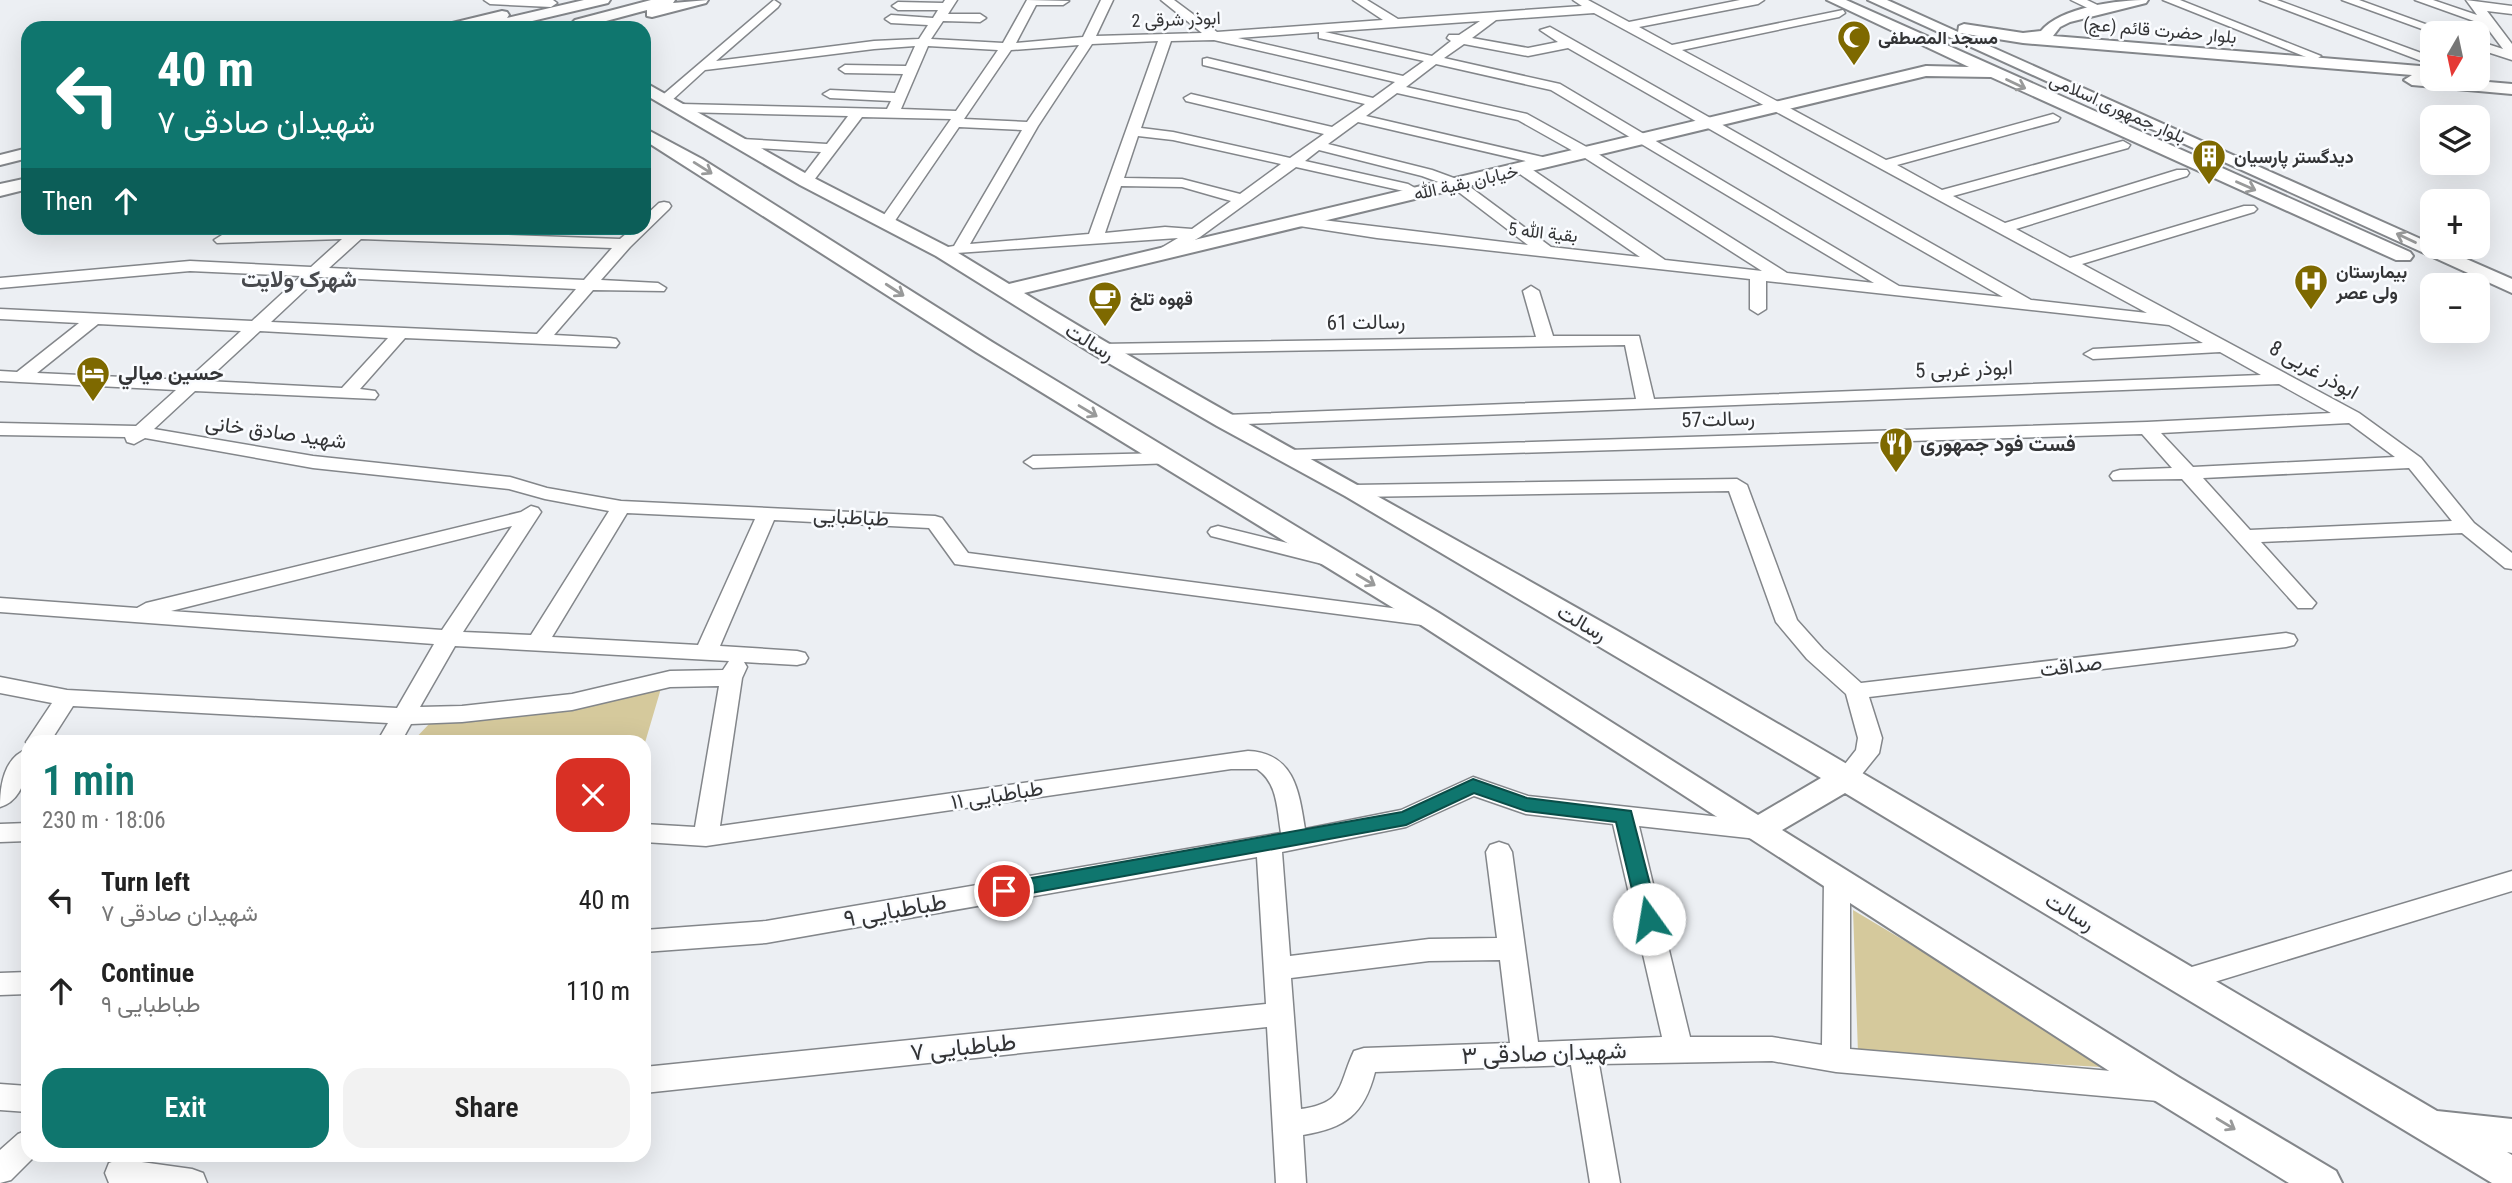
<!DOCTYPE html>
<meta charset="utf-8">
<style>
:root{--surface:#fff;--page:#f2f2f2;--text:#222;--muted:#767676;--accent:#0f766e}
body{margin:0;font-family:"Roboto Condensed",Vazirmatn,sans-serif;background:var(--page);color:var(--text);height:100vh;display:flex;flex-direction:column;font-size:26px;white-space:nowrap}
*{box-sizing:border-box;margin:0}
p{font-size:23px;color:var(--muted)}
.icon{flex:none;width:38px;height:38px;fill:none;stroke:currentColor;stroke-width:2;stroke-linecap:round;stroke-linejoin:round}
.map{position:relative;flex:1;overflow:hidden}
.sheet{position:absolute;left:21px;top:735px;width:630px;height:427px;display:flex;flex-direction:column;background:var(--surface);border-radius:21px;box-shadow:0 7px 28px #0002}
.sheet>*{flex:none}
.banner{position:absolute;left:21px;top:21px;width:630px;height:214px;border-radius:21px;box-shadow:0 7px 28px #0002;background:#0f766e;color:#fff;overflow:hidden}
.needle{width:46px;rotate:189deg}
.fabs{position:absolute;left:2420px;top:21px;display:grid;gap:14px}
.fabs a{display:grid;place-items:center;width:70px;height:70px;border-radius:14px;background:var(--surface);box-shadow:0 7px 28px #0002;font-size:35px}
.pin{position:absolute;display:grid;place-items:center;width:60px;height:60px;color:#fff;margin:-30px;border:4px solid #fff;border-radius:50%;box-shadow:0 2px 7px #0007}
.me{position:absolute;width:77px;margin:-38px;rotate:347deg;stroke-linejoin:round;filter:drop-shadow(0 0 5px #0008)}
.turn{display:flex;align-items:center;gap:24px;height:147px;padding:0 21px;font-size:32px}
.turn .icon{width:91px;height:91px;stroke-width:2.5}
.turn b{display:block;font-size:49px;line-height:60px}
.then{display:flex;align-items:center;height:66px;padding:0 21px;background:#0003;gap:14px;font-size:26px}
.round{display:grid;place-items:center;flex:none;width:74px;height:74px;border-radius:21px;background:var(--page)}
.head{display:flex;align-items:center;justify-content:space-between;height:119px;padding:0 21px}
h1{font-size:42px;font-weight:600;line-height:52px;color:var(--accent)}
.cta{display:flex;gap:14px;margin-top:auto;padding:14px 21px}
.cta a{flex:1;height:80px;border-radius:21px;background:var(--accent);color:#fff;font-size:28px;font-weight:600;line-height:80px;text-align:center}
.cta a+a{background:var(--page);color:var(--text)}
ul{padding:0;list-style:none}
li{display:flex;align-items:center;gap:21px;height:91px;padding:0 21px}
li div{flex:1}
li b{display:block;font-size:26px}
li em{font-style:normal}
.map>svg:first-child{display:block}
.green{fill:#d5c99c}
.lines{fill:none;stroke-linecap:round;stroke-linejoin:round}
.minor-casing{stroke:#83868a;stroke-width:3}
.major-casing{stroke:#83868a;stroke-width:4}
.minor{fill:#fff;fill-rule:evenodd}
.major{fill:#fff;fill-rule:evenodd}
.oneway{stroke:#999a9a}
.route{fill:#0f766e;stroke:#0a4d48;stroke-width:2}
.labels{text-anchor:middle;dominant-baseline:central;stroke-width:5;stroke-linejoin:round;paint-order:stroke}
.far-street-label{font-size:18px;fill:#333436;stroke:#fafcff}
.far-poi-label{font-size:18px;font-weight:bold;fill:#333436;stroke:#fafcff;text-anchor:start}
.street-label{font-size:21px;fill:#333436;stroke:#fafcff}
.poi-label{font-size:21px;font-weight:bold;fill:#333436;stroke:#fafcff;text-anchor:start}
.far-district-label{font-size:23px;font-weight:bold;fill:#484a4e;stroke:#fafcff}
.near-street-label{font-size:24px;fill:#333436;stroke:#fafcff}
</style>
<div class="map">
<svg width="2512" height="1183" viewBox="0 0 2512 1183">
<rect width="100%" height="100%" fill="#eceff3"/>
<!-- green -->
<path class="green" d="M240 228H347L345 230 235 235Z
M662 685 644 746V742H412L430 723Z
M1853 910 2118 1068 1858 1053Z"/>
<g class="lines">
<!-- minor casing -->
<g class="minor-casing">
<path id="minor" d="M484 0H553L557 3 551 7 490 4Z
M774 0 780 4 778 7 716 61 874 41 919 39 928 25 891 23 885 19 891 15 933 18 938 10H898L892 6 898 2 943 3 945 0H957L948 14H980L986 18 980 22 943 21 931 39 1003 43 1027 0 1069 1 1063 5H1036L1016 43 1083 37 1101 0H1113L1096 36 1202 33 1161 0H1174L1217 32 1383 20 1353 0H1367L1398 19 1582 6 1573 0H1588L1629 22 1740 0H1764L1758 4 1639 27 1672 45 1843 10 1845 13 1839 17 1682 50 1886 160 2053 114 2060 118 2058 121 1897 165 1942 190 2123 141 2130 145 2128 148 1953 196 2005 223 2177 170H2187L2189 173 2187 176 2016 229 2070 258 2244 206H2254L2257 209 2254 212 2082 264 2359 413 2421 458 2474 523 2512 553V569L2505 568 2462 533 2261 542 2316 603 2312 608H2298L2182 479 2113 480 2110 476 2113 472 2120 470 2172 468 2142 434 1282 460 1280 456 1282 452 1289 450 2147 422 2331 413 2279 384 1219 425 1216 421 1225 415 1636 399 1625 345 1101 354 1092 349 1101 344 1536 337 1523 291 1531 286 1539 291 1553 336H1639L1654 399 2261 375 2220 352 2093 359 2084 354 2093 349 2203 343 2169 325 1766 281V309L1758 314 1750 309V279L1377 238 1293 225 1290 222 1293 219 1298 217 1528 245 1452 187 1422 176 1319 150 1305 161 1408 184 1415 188 1408 192 1296 167 1200 237 1162 259 1154 254 1156 251 1178 238 942 254 940 251 942 248 954 246 1022 130 959 127 892 225 887 227 879 222 951 119 862 117 811 184 806 185 799 181 821 152 742 147 735 143 742 139 827 144 848 116 681 112 674 108 681 104 887 109 891 101 830 98 823 94 830 90 895 93 903 74 845 73 839 69 845 65 906 66 915 46 874 49 705 70 670 102 665 103 658 99ZM1594 13 2147 313 2031 300 1550 27 1540 30 1558 42 1528 48 1472 38 1496 20ZM1480 21 1459 35H1449L1447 38 1451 41 1432 56 1325 32ZM1319 32V38L1424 61 1403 76 1238 38ZM1214 40 1395 82 1373 98 1207 58 1203 59V65L1365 104 1332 127 1191 94 1184 98 1186 101 1324 134 1290 158 1173 132 1141 128 1171 41ZM1158 41 1089 234 970 244 1038 126 1092 44ZM1464 44 1528 56 1568 48 2003 297 1899 286 1560 84 1444 58ZM1079 45 1027 122 964 119 1011 50ZM928 46 998 50 956 111 901 109ZM1436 64 1551 90 1874 283 1787 273 1592 150 1527 114 1406 87ZM1397 93 1518 120 1582 156 1762 271 1665 260 1527 166H1517L1515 169 1517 172 1640 257 1551 247 1462 181 1432 170 1328 144 1358 122 1547 166 1554 162 1547 158 1366 116ZM1138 136 1173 140 1281 164 1240 194 1182 179 1124 178ZM1121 186 1182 187 1231 201 1192 229 1165 227 1105 233ZM2349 423 2395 457 2193 467 2161 433ZM2409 468 2452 521 2250 530 2203 478Z
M2071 0H2087L2108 10 2098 13Z
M2163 0H2180L2321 56 2315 60 2311 59Z
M2260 0H2277L2432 57V65Z
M2342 0H2359L2450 33H2433Z
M2415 0H2433L2477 15 2466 0 2512 6V14L2487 11 2512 44V60L2478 49V41L2503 49 2485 25Z
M664 202 669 203 671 206 669 209 630 247 601 280 658 283 666 288 664 291 593 290 554 335 610 338 616 339 619 343 616 347 405 338 360 389 375 391 378 395 375 399 195 391 154 429 313 456 510 477 547 488 621 501 935 516 942 518 968 553 1438 614 1441 619 1438 624 1430 626 962 565 955 564 929 528 774 520 720 646 797 651 805 653 808 658 805 663 797 665 744 662 747 667 742 678 720 826 1248 751C1294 753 1299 791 1305 829L1401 810 1473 777 1528 796 1757 821 1766 823 1769 830 1766 837 1757 839 1639 826 1690 1037H1772L1822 1045 1824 880 1828 873 1837 870 1846 873 1850 880V1049L2158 1075 2168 1079 2172 1088 2168 1097 2158 1101 1836 1072 1772 1061 1599 1064 1620 1183H1590L1571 1065 1375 1072C1364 1115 1345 1128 1303 1135L1306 1183H1276L1267 1027 644 1093V1067L1266 1004 1257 857 766 943 644 952V930L766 921 1281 833C1277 810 1278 783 1257 769H1231L706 846 644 842V824L695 827 719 686 670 687 572 710 462 722 411 724 401 742H377L388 723 73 706 50 742H28V745L26 742 52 703 0 693V677L67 690 397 708 434 644 0 612V598L137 608 146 603 521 512 531 506 538 508 541 512 463 632 531 635 609 511 545 499 509 489 313 468 145 438 134 444 127 442 125 437 0 435V423L136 426 176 390 0 381V371L17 372 79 323 0 319V309L252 321 301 276 190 271 0 288V278L190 261 311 267 342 239 217 243 214 240 222 235 364 228 367 230 620 239 633 228H644V217L659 203ZM361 239 612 248 584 280 329 268ZM319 277 576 289 537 334 271 322ZM98 324 241 331 187 380 37 373ZM260 331 388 338 342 388 206 381ZM627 513 755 519 698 645 552 637ZM512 526 442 630 171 611ZM455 646 729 661 723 670 670 671 572 694 462 706 420 707ZM1474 796 1526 814 1613 824 1662 1037 1538 1042 1512 852 1508 845 1499 842 1490 845 1486 852 1497 938 1429 939 1290 956 1282 852 1406 827ZM1500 960 1510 1043 1364 1048 1354 1051C1338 1085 1345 1103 1301 1109L1291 978 1429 961Z
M1167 453 1174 455 1176 459 1174 463 1033 468 1024 462 1033 456Z
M1737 479 1747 485 1797 620 1823 649 1861 683 2286 633 2294 635 2297 640 2294 645 2286 647 1869 697 1882 738 1879 753 1854 784 1846 787 1838 784 1834 778 1856 750 1858 738 1846 694 1807 659 1776 622 1729 491 1354 497 1344 491 1354 485Z
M1218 526 1341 556 1344 561 1341 566 1334 567 1211 536 1208 532 1211 528Z
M28 749C28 771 24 800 0 807 0 785 4 757 28 749Z
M28 823V841L0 842V824Z
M2512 871V891L2185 991 2175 988 2171 980 2175 972 2185 969Z
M28 972V994L0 995V973Z
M0 1084 28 1086V1112L0 1110Z
M28 1130V1155H36L11 1180 0 1183V1150L18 1134Z
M120 1159 192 1169 203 1173 207 1183H109L105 1173 109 1163Z"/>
</g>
<!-- major casing -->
<g class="major-casing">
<path id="major" d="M584 0H610L608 3 503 28H476L478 25 441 28 444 25 502 11 507 12 509 15 507 18Z
M651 0H675L673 3 708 0 706 3 652 17 647 16V10L580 28 572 23 575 20Z
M1827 0H1846L2410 252 2413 256 2410 260H2396L1991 77 1926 76 1024 293C1218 411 1418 517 1616 630 1891 788 2163 951 2437 1111L2512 1119V1153L2507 1152 2512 1155V1183H2492L1845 793 1782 830 2180 1078 2336 1171 2342 1183H2289L2154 1100 1421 625 976 352 644 140V128L702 159 992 342 1439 613 1758 815 1821 778 1345 496 1217 426 1093 354 936 256 800 185 644 94V82L812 177 950 248 1009 284 1926 66 1969 67Z
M1868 0H1887L1958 32 1959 26 1964 24 2023 33 2041 31C2061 7 2118 0 2148 0L2146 3 2070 22 2060 27 2053 36 2432 67V77L2418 76 2512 84V94L2412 85 2404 80 2412 75 2023 43 1960 33 2432 244V247H2439L2512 279V293Z
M28 148V158L0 165V155Z
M28 178V189L0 196V184Z"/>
</g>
<!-- minor -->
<use href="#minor" class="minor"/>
<!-- major -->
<use href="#major" class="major"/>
</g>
<!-- one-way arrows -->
<defs><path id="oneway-shaft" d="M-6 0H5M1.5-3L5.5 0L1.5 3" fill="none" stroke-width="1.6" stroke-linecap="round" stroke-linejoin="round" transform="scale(1.75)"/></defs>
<g class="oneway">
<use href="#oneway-shaft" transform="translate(2016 84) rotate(25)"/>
<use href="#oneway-shaft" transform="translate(703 168) rotate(32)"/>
<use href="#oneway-shaft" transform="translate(2246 186) rotate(24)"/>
<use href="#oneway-shaft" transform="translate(2406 238) rotate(-155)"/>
<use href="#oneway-shaft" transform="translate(895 290) rotate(33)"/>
<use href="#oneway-shaft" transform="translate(1088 411) rotate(31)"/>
<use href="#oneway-shaft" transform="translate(1366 580) rotate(31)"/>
<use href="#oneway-shaft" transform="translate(2226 1124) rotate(31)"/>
</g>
<!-- route -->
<path class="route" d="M1473 779 1527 798 1631 811 1659 919 1656 925 1649 927 1642 925 1639 919 1616 822 1526 811 1474 793 1406 825 1004 898 998 896 995 891 998 885 1004 883 1402 812Z"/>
<!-- icons -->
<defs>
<g id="mosque-pin" transform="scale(1.75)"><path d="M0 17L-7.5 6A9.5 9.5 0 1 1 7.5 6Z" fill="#7e6900" stroke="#fafcff"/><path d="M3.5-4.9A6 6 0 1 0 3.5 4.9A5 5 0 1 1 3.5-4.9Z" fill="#fff"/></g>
<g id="building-pin" transform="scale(1.75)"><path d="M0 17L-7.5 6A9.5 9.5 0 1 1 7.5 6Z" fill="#7e6900" stroke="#fafcff"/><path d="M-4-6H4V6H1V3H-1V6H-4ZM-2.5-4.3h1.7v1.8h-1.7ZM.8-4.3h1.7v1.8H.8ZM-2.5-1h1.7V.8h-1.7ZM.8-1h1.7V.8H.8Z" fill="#fff"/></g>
<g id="hospital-pin" transform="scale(1.75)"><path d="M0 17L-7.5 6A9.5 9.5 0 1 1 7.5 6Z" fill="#7e6900" stroke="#fafcff"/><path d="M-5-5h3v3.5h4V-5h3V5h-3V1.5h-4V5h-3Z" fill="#fff"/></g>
<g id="cafe-pin" transform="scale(1.75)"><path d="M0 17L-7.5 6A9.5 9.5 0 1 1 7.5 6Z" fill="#7e6900" stroke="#fafcff"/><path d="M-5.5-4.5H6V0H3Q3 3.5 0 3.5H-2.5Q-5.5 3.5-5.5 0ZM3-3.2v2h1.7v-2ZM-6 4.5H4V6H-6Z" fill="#fff"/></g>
<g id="hotel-pin" transform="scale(1.75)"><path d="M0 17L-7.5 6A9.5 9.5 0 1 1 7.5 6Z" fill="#7e6900" stroke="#fafcff"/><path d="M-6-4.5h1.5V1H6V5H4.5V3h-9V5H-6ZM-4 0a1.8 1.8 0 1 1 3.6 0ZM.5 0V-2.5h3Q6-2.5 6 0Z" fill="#fff"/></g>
<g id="restaurant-pin" transform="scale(1.75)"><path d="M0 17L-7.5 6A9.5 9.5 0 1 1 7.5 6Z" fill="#7e6900" stroke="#fafcff"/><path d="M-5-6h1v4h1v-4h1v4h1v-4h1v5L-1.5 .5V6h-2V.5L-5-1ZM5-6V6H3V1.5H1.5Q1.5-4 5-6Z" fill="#fff"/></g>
</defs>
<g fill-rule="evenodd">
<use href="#mosque-pin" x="1854" y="37"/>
<use href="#building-pin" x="2209" y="156"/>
<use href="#hospital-pin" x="2311" y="281"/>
<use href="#cafe-pin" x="1105" y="298"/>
<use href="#hotel-pin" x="93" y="373"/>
<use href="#restaurant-pin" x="1896" y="444"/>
</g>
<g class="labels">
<!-- far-street labels -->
<g class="far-street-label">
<text transform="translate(1176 19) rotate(-2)">ابوذر شرقی 2</text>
<text transform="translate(2160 30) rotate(5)">بلوار حضرت قائم (عج)</text>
<text transform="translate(2118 108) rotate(24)">بلوار جمهوری اسلامی</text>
<text transform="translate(1466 182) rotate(-13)">خیابان بقیة الله</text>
<text transform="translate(1543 232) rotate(6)">بقیة الله 5</text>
</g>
<!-- far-poi labels -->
<g class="far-poi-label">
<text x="1878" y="37">مسجد المصطفی</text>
<text x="2234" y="156">دیدگستر پارسیان</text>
<text x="2336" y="271">بیمارستان<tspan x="2336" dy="21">ولی عصر</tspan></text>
<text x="1130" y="298">قهوه تلخ</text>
</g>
<!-- street labels -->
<g class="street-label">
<text transform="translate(1366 322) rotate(-1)">رسالت 61</text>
<text transform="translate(1090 342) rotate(31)">رسالت</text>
<text transform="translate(1964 369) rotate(-2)">ابوذر غربی 5</text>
<text transform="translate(2314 370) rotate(29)">ابوذر غربی 8</text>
<text transform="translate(1718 419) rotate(-2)">رسالت57</text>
<text transform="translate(276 432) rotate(8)">شهید صادق خانی</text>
<text transform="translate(851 517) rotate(3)">طباطبایی</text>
<text transform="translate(1582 623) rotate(30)">رسالت</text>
<text transform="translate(2071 666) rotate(-7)">صداقت</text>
<text transform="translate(997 795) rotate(-9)">طباطبایی ۱۱</text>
<text transform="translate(2070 912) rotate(31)">رسالت</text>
</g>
<!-- poi labels -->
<g class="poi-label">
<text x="118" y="373">حسين ميالي</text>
<text x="1920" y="444">فست فود جمهوری</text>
</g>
<!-- far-district labels -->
<g class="far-district-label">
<text x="299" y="279">شهرک ولایت</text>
</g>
<!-- near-street labels -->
<g class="near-street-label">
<text transform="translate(895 910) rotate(-10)">طباطبایی ۹</text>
<text transform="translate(963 1047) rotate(-6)">طباطبایی ۷</text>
<text transform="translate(1544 1053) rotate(-2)">شهیدان صادقی ۳</text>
</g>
</g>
</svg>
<div class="fabs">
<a><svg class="needle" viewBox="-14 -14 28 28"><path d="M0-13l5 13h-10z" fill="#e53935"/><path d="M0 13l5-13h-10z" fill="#767676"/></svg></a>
<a><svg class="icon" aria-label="layers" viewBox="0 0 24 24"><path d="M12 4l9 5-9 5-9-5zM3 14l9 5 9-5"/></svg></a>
<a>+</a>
<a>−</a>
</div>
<div class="pin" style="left:1004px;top:891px;background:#d93025"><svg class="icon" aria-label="arrive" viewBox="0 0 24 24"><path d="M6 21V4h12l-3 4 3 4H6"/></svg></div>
<svg class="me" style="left:1649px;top:919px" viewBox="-20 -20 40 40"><circle r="19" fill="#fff"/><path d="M0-13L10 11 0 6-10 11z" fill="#0f766e"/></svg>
<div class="banner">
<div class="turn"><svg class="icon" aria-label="left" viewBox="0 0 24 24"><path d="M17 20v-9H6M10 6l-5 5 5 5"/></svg><div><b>40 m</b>شهیدان صادقی ۷</div></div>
<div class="then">Then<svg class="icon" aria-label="ahead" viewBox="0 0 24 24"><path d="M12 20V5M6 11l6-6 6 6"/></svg></div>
</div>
<section class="sheet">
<div class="head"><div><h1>1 min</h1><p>230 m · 18:06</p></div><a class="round" style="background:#d93025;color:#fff"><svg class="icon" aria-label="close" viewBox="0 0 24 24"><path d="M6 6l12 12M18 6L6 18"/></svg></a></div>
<ul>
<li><svg class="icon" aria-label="left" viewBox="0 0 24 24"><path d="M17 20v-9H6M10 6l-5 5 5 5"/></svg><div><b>Turn left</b><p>شهیدان صادقی ۷</p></div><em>40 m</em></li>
<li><svg class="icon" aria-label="ahead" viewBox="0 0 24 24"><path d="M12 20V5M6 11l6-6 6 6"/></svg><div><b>Continue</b><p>طباطبایی ۹</p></div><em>110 m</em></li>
</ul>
<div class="cta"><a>Exit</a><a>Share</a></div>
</section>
</div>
